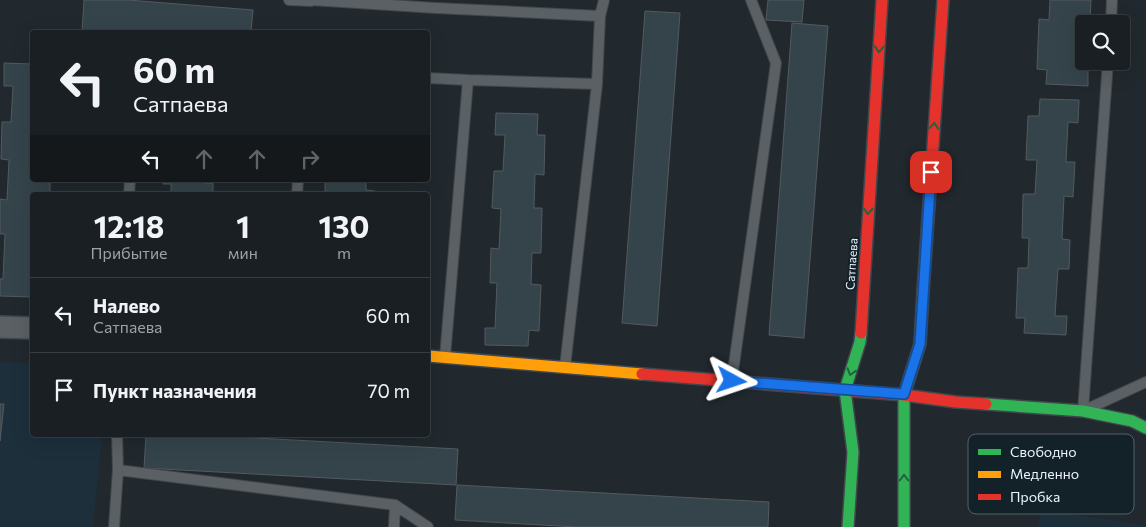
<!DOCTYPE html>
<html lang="ru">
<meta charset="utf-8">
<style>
:root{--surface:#191f22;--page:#262c2f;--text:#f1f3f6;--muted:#9fa2a5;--line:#373d40}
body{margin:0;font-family:Commissioner,sans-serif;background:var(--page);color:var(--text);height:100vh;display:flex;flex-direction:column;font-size:19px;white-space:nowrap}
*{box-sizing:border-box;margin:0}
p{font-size:16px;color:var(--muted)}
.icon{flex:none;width:28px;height:28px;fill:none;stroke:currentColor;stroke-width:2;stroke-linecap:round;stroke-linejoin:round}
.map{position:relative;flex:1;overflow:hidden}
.panel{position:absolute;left:30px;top:192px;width:400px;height:245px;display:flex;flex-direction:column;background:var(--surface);border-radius:5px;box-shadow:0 5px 20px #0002,0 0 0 1px var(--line)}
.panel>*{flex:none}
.banner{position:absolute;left:30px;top:30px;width:400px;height:152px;border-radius:5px;box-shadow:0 5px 20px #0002,0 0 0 1px var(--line);background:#191f22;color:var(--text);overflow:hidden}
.buttons{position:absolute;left:1075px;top:15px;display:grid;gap:10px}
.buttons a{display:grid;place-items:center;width:55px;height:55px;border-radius:5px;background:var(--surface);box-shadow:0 5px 20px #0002,0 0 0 1px var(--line);font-size:25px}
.pin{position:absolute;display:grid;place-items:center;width:42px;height:42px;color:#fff;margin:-21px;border-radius:10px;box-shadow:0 2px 8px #0006}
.me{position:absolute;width:55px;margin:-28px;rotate:95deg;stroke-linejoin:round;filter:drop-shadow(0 0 4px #0008)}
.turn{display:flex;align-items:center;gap:18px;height:105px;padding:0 20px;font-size:22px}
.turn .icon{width:65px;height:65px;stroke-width:2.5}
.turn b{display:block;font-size:35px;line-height:42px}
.lanes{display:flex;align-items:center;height:48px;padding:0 20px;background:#0003;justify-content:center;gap:25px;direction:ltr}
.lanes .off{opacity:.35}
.eta{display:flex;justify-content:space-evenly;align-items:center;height:85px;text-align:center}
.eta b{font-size:30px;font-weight:700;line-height:35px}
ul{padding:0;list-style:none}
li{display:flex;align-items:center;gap:15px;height:75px;padding:0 20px;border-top:1px solid var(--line)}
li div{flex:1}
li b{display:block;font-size:19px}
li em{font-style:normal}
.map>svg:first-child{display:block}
.built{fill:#1c2f3b}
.building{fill:#35444b;stroke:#535a5e}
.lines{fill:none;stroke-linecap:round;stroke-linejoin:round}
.lane-casing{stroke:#40474c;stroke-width:12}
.street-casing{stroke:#40474c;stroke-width:24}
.fast-casing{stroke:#40474c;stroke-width:14}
.slow-casing{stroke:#40474c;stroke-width:14}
.jam-casing{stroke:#40474c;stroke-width:14}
.lane{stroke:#5b6064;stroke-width:10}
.street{stroke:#5b6064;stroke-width:21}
.fast{stroke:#30b455;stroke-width:11}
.slow{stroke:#ff9f0a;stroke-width:11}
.jam{stroke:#e5322d;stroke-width:11}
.oneway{stroke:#20633d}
.route-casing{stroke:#114b97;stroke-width:12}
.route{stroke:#1a73e8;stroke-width:9}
.labels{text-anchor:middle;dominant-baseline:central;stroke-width:4;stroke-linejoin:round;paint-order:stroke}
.street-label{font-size:12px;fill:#eaf4fa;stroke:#132129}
.key{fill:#132129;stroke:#546068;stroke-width:1}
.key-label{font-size:14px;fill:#eaf4fa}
</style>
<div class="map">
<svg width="1146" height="527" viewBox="0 0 1146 527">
<rect width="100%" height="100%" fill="#21292e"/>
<!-- built -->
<path class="built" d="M0 362 32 363V435H102L93 527H0Z
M1040 510 1146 525V527H1038Z"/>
<!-- building -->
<path class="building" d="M84 0H128L253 10 251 32H82Z
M768 0H804L802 22 766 20Z
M1050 0H1091L1090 20H1079L1077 67 1088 68V86L1046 84 1047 70 1037 69 1039 19 1049 20Z
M645 11 680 13 657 326 622 323Z
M792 23 828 26 804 338 769 335Z
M4 63 32 64V180H50V195H32V297L0 296V279H3L5 234H0V199L7 200 9 160 1 159 2 122H11L13 86H4Z
M1040 99 1079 100 1078 123 1068 122 1066 162H1075L1073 197 1064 196 1062 239 1070 240 1069 269H1058L1055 316H1067L1066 335 1024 333 1025 318H1016L1018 268H1028L1029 238H1022L1023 194H1035L1037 160H1026L1028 116H1039Z
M496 113 538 114 537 135H545L544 175 535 174 534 208H542L541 253H532L531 284 541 285 539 331 529 330 528 346 485 345V328H495L497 283H490L491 248 499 249 501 209 492 208 494 171H503L505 135H495Z
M163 180H204V183H213V195H171V184H163Z
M325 180H366V190L375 191V195H333V192L325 191Z
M0 404H4L0 441Z
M146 435H201L458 449 456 485 144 468Z
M457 485 769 502 768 527H576L455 520Z"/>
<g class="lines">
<!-- lane casing -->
<g class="lane-casing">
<path id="lane" d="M289 0 311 1
M311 0 436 8 600 16 604 0
M1111 24 1112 0
M1108 61 1083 411 1146 382
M428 78 468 80
M129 195 130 180
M297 195 298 180
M445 357 468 80 597 84
M565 367 597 84 600 16
M732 379 776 63 751 0
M118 470 395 505 428 527
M114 527 118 470 117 435
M394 527 395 505"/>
</g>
<!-- street casing -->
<g class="street-casing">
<path id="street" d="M0 327 32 328"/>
</g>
<!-- fast casing -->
<g class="fast-casing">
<path id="fast" d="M986 404 1083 411 1132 421 1146 428
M848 527 853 452 845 390 860 342 861 333
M904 527V395L920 344 923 292"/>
</g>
<!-- slow casing -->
<g class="slow-casing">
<path id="slow" d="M428 356 642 374"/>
</g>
<!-- jam casing -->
<g class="jam-casing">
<path id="jam" d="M923 292 943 0
M861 333 882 0
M642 374 904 395 956 402 986 404"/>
</g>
<!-- lane -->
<use href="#lane" class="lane"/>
<!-- street -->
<use href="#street" class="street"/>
<!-- fast -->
<use href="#fast" class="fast"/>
<!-- slow -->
<use href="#slow" class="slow"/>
<!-- jam -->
<use href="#jam" class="jam"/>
</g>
<!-- one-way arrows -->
<defs><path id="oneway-chevron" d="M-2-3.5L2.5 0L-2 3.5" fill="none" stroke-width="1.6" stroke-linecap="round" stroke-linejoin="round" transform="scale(1.25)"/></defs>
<g class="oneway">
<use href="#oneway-chevron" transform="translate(879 49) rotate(94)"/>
<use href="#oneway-chevron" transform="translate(934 126) rotate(-86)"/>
<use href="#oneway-chevron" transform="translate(868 211) rotate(94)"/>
<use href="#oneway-chevron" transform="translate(851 372) rotate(107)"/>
<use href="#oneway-chevron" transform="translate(904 478) rotate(-90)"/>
</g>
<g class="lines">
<!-- route casing -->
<g class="route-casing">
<path id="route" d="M732 381 904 394 920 344 931 172"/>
</g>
<!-- route -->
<use href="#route" class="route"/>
</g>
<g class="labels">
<!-- street labels -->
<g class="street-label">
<text transform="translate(851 264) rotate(-86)">Сатпаева</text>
</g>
</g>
<!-- legend -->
<rect x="968" y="434" width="166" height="80" rx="8" class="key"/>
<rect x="978" y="449" width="23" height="6" fill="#30b455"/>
<rect x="978" y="471" width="23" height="7" fill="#ff9f0a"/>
<rect x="978" y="494" width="23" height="6" fill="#e5322d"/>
<g class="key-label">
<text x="1010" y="457">Свободно</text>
<text x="1010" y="479">Медленно</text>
<text x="1010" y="502">Пробка</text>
</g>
</svg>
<div class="buttons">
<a><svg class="icon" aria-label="search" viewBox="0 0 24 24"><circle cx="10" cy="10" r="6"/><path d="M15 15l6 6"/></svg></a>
</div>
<div class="pin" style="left:931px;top:172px;background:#d93025"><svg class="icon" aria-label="arrive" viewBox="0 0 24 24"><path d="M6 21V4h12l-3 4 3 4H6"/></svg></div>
<svg class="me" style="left:732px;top:381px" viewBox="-20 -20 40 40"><path d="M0-17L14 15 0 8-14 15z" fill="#1a73e8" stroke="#fff" stroke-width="4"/></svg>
<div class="banner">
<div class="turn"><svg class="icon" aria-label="left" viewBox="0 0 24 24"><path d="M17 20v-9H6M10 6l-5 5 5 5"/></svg><div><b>60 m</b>Сатпаева</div></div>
<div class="lanes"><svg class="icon" aria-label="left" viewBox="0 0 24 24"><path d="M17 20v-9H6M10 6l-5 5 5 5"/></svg><svg class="icon off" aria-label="ahead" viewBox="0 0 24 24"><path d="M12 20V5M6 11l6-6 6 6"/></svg><svg class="icon off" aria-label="ahead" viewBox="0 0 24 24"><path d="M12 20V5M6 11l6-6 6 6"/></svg><svg class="icon off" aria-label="right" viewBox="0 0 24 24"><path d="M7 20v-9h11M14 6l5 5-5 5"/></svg></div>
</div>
<section class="panel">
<div class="eta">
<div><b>12:18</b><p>Прибытие</p></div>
<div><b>1</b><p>мин</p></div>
<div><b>130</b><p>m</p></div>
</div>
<ul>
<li><svg class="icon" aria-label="left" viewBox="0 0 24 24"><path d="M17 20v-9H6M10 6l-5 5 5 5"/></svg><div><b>Налево</b><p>Сатпаева</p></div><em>60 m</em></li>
<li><svg class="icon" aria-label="arrive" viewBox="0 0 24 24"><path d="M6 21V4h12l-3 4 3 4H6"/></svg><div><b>Пункт назначения</b></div><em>70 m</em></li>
</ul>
</section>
</div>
